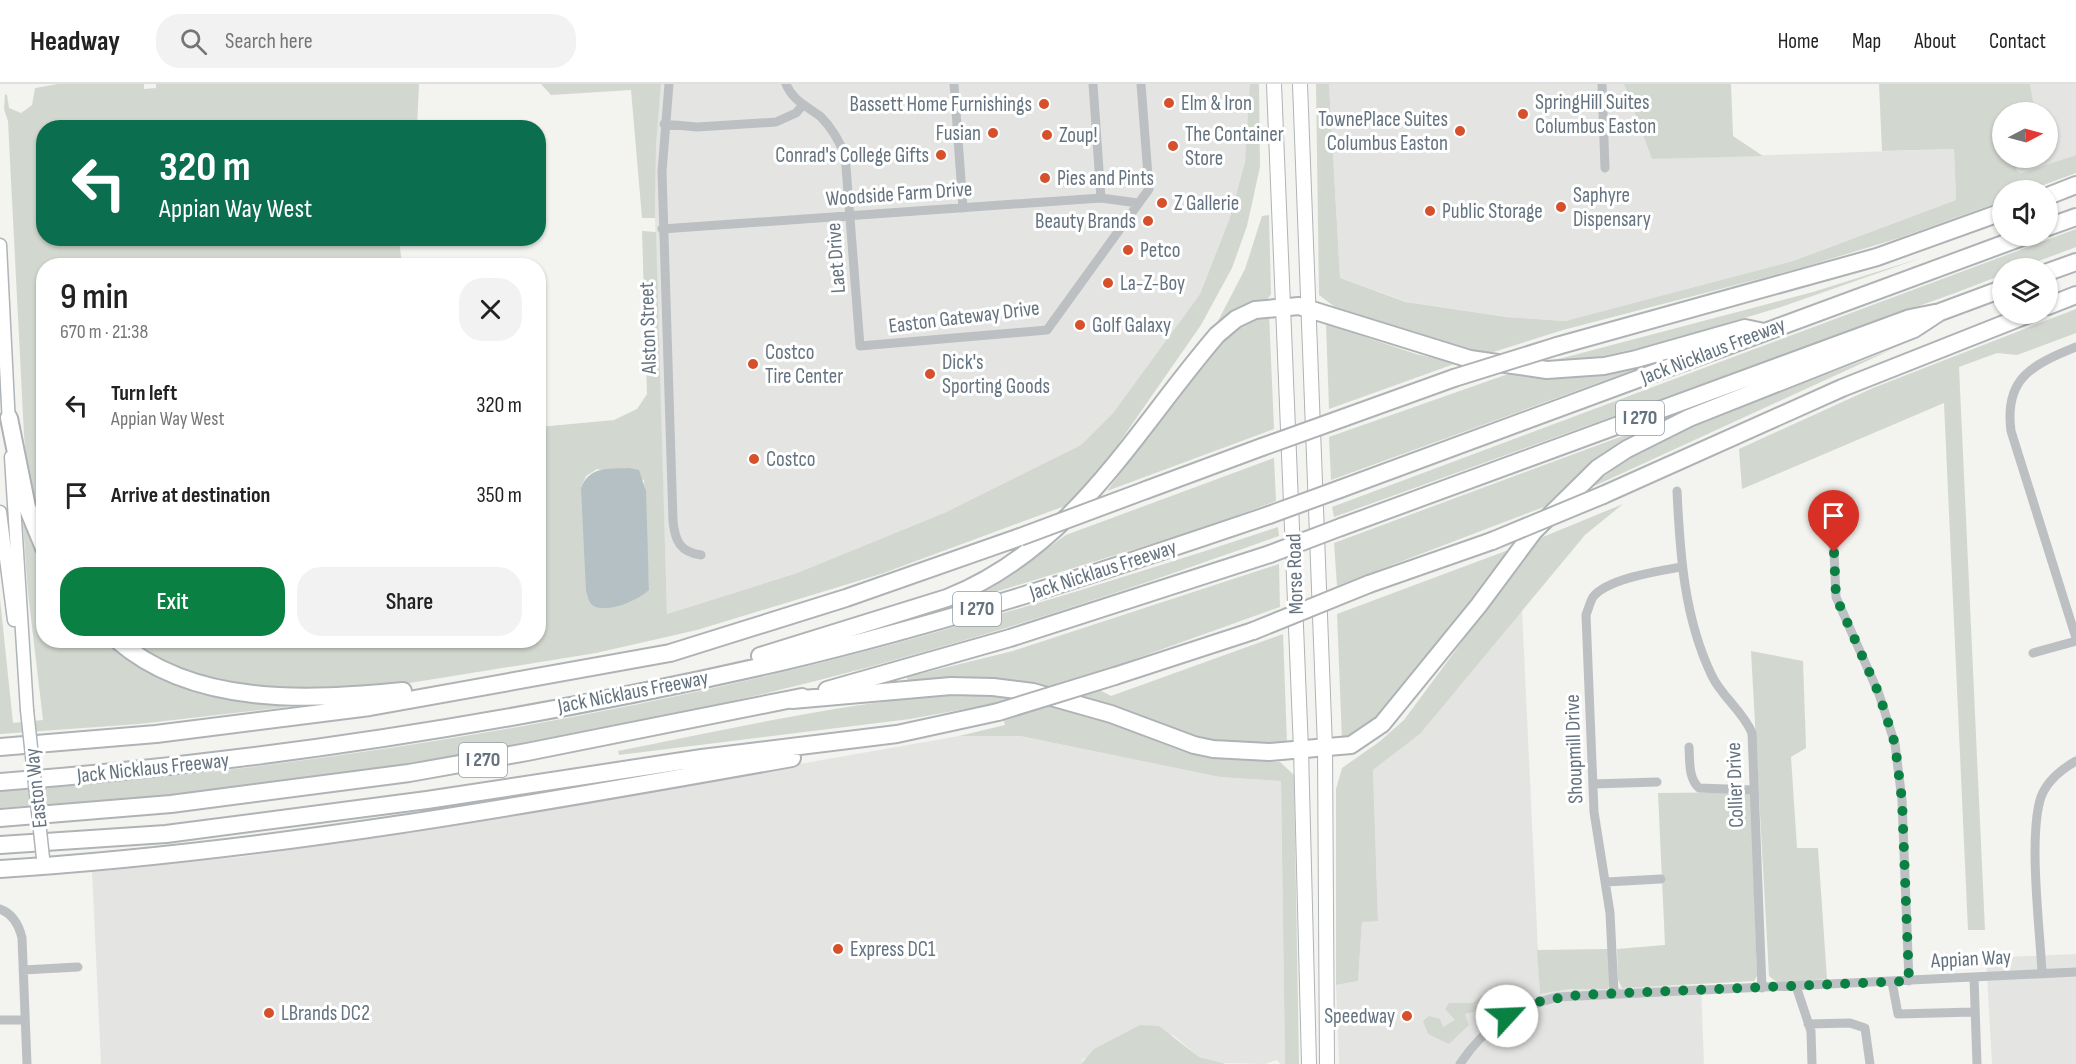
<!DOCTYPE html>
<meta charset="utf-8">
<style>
:root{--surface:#fff;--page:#f2f2f2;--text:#222;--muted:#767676;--line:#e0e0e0;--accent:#0b8043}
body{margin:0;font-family:"Sofia Sans Condensed",sans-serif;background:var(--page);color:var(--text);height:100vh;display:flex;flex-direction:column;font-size:22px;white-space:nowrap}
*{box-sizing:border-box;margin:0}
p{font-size:20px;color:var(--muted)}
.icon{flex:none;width:33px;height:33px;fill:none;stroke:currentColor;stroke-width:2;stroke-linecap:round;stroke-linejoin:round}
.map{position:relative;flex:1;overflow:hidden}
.drawer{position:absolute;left:36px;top:174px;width:510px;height:390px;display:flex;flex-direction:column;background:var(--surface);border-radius:24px;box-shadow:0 2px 4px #0004}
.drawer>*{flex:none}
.top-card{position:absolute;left:36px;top:36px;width:510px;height:126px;border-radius:24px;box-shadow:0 2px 4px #0004;background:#0b6e4f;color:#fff;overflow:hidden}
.needle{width:39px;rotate:84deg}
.tools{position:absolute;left:1992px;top:18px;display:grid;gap:12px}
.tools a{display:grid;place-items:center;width:66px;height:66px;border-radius:50%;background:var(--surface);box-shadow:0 2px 4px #0004;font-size:30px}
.pin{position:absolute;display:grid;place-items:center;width:51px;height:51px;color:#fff;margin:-62px -26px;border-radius:50% 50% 50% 0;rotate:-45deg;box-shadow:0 0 6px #0007}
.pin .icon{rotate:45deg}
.me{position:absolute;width:66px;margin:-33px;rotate:65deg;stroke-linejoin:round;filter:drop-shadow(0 0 4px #0008)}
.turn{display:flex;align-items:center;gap:21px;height:126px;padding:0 24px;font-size:27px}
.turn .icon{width:78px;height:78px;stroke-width:2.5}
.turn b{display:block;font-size:42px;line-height:51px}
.round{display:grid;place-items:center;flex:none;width:63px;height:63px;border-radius:24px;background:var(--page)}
.summary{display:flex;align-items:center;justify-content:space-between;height:102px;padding:0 24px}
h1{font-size:36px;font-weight:600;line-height:45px}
.button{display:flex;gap:12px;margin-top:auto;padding:12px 24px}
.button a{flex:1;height:69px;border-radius:24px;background:var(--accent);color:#fff;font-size:24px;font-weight:600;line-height:69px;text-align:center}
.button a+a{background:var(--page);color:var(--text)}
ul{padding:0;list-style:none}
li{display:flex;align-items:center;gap:18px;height:90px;padding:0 24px}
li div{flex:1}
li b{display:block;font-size:22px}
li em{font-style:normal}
header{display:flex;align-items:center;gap:36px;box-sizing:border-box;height:84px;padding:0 30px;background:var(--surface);border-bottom:2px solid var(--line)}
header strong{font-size:28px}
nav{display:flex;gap:33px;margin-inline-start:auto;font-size:21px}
.search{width:420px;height:54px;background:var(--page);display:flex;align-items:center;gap:15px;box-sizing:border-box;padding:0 21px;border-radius:24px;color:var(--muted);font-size:22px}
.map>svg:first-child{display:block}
.built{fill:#e4e5e3}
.green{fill:#d2d8cf;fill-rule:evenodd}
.water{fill:#b5c0c5}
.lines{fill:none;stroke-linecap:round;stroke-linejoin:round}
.secondary-casing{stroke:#afb4b8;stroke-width:15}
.primary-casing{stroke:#b0b4b7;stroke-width:16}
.motorway-casing{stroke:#afb3b6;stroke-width:20}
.minor{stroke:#bcc0c3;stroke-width:9}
.secondary{stroke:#fff;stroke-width:12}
.primary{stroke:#fff;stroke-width:14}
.motorway{stroke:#fff;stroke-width:16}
.secondary-bridge-casing{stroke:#afb4b8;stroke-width:15;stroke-linecap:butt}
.motorway-bridge-casing{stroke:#afb3b6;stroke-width:20;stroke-linecap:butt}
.secondary-bridge{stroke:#fff;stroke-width:12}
.motorway-bridge{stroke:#fff;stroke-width:16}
.route{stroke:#0b8043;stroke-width:10;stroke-dasharray:0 18}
.poi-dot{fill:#d6502c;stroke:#fff;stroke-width:2}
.labels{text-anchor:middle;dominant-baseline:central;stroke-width:6;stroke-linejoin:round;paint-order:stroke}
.shield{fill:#fff;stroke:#929da5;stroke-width:1.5}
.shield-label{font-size:20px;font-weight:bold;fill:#64737f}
.poi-label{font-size:21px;fill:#64737f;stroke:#fff;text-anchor:start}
.street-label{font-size:21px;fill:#64737f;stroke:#fff}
</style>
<header>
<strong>Headway</strong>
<div class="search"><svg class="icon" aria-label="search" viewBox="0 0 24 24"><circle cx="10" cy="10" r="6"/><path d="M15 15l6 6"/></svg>Search here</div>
<nav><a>Home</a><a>Map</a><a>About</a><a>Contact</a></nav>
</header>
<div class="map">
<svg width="2076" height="980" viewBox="0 0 2076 980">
<rect width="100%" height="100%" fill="#f3f3ef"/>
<!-- built -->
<path class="built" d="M661 0H1250V22L1245 78 1229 136 1200 210 1113 329 1081 361 944 429 797 489 667 530 655 134 656 62Z
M1329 0H1624L1652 75 1954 65 1956 116 1793 177 1565 237 1506 233 1408 218 1340 194Z
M2030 0H2076V71L2021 89 2017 87 2014 74H2048V28H2035Z
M1522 526 1540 910 1570 905 1701 901 1704 980H1339L1336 901 1358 897 1362 837H1378L1373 686 1420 650Z
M959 652H1020L1220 693 1281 697 1285 980H1280L1277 976 1265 980 1221 979 1199 973 1173 951 1083 975 1081 980H101L92 787 240 773 383 753Z
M2076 870V980H1992L1986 874Z"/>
<!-- green -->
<path class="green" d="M58 0H144V5L156 4V0H419L417 43 44 44V154L399 155 402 181 44 182 43 447 28 395 24 351 8 37 4 25 5 10 7 11 9 24 21 29 32 21 35 4Z
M541 0H661L656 62 655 134H642L631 6 551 11Z
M1250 0H1259L1260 83 1247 142 1232 184 1201 241 1110 372 1073 419 881 490 697 546 596 569 397 601 247 607 176 586 126 557 538 556 539 343 614 336 637 325 647 310 642 147 656 148 667 530 797 489 944 429 1081 361 1113 329 1200 210 1229 136 1245 78ZM597 385 644 396 649 506 581 404 586 392Z
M1316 0H1329L1340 194 1406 218 1506 233 1565 237 1793 177 1956 116 1954 65 1882 67 1879 0H2030L2035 28H2002V74H2014L2017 87 2021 89 2076 71V89L2030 106H2002V117L1899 154 1801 184 1563 246 1487 270 1335 223 1319 211Z
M1624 0H1731L1733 52 1763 72 1652 75Z
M1269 131 1271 210 1267 216 1221 240 1218 237 1245 185 1262 132Z
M2076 145V163L2020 184H2002V191L1955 209 1334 433 1332 423Z
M1921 174 1781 223 1662 259 1593 274 1555 276 1813 208Z
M2076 225V249L2017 271 1997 269 1959 283 1985 846H1968L1944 319 1742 405 1739 365 1873 304Z
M1269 229 1274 345 1107 407 1213 265 1234 247Z
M1326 240 1416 270 1457 279 1329 325Z
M1893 265 1590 404C1618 380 1648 362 1681 346Z
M1641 280 1642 283 1331 396 1329 353 1508 290 1544 292Z
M1647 343 1648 348 1582 390 1549 421 1337 502 1334 459Z
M1274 374 1276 417 1203 444 963 518 962 516 1022 482 1066 451Z
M1623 420 1585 451 1420 650 1373 686 1378 837 1362 838 1358 897 1336 901V705L1342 684 1379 658 1404 636 1538 455Z
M23 441H28L43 475 44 556 107 557 130 574 287 619 286 623 139 640 0 650V515L13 639 43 636 28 509Z
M1278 443 1279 452C1180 487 1080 522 979 552 662 646 330 704 0 724V707C273 688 545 646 812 581 969 542 1124 494 1278 443Z
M1511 465 1467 525 1385 627 1370 641 1342 656 1337 530Z
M1279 480 1280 523 1079 595 1111 612 1283 550 1287 659C1259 658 1228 661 1201 653 1145 637 1093 611 1035 600 992 592 951 595 908 599L907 593 1013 567Z
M1751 567 1803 577 1806 664 1791 673 1797 764H1818L1827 895 1778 899 1769 892Z
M973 609 1073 625 1179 666 1209 674 1280 678 1294 691 1299 980H1285L1281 697 1220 693 1020 652H959L1005 641 998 619 910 635 619 671 618 667C735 644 853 616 973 609Z
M1751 708 1757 892 1754 897 1622 904 1618 896 1617 865 1665 861 1658 709Z
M1608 865 1610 899 1608 905H1570L1540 910 1537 866Z
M1497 908 1502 911 1500 919H1488L1482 926 1465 930 1469 941 1449 960 1428 950 1423 937 1429 932 1440 935 1443 943 1455 936 1445 925 1449 919H1473L1483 911Z
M1140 941 1159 942 1199 973 1226 980H1081L1094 965Z"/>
<!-- water -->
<path class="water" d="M629 384 639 386 646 407 649 506C638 516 611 528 596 523 589 521 588 513 586 507L581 404C590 382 607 385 629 384Z"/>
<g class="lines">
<!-- secondary casing -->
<g class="secondary-casing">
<path id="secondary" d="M0 161 9 341
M11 373 27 626
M0 428 14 536"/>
</g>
<!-- primary casing -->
<g class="primary-casing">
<path id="primary" d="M1274 0 1301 666 1309 980
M1300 0 1325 664 1327 980"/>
</g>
<!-- motorway casing -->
<g class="motorway-casing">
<path id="motorway" d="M2048 112 2076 101
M2048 143 2076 133
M2048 188 2076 178
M2048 222 2076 211
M1557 262 1877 173 2002 128
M9 334 27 423 44 464
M1343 334 1454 294
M1340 405 2025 152
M1146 406 1262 363
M1603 411 1842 304 2029 230
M1341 443 1910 234 1940 228 2002 205
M1369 500 1492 457
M117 556C194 623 308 616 403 607
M760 572 947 514C1073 464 1133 349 1217 251L1236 235 1255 226 1299 222 1470 275 1547 286 1604 282 1636 275 1745 244 1764 248
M1115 592 1253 547
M827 606 1010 554 1270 470
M792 616 951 602 993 603 1033 608 1111 630 1194 661 1213 665 1269 668 1351 661 1382 640 1479 521 1534 447 1598 384 1627 365 1689 334 1914 245 1940 228
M0 663 156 650 370 623 670 569 846 514 1020 453
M0 698C263 678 524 637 781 578 946 539 1108 486 1269 431
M0 734 171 720 409 689 527 668 802 613
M0 761 166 750 427 716 702 674 897 650 998 628
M0 785C266 768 529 721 792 674"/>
</g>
<!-- minor -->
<path class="minor" d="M669 0 662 88 673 437C675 457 680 468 701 471
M786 0C793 17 807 22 821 33 832 44 838 56 845 70L860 262 1047 246 1149 105 1141 0
M954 0 963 124
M1093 0 1101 114
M1602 0 1605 84
M664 40 697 43 776 38 796 29 802 22
M662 145 1101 114 1138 119
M2076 263C2032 281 2004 294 2011 347L2076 554
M1677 407C1680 470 1684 534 1712 592 1722 613 1743 627 1752 649L1762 904
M1833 445 1836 513 1879 610 1895 660 1902 716 1909 897
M2033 569 2076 557
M1689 663C1690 677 1688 694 1699 704L1754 706
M1593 700 1657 698
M1606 798 1661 795
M0 825C13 830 19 841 22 854L27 980
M23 886 78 883
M2042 889C2040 845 2028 752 2041 713 2047 697 2062 685 2076 677
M1974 893 1977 980
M1892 898 1898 930 1974 928
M1796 902 1811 947 1812 980
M1614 909 1610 829 1594 728 1586 531C1588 526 1590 518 1593 513 1607 495 1658 487 1681 483
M0 936H25
M1808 940 1850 939 1865 944 1870 980
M1460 980C1484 943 1516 923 1558 913L2076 888"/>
<!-- secondary -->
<use href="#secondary" class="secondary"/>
<!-- primary -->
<use href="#primary" class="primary"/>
<!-- motorway -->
<use href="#motorway" class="motorway"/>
<!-- secondary-bridge casing -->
<g class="secondary-bridge-casing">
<path id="secondary-bridge" d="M27 626 43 774"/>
</g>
<!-- motorway-bridge casing -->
<g class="motorway-bridge-casing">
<path id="motorway-bridge" d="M1454 294 1557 262
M1262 363 1343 334
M1269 431 1340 405
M1020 453 1146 406
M1492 457 1603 411
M1270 470 1341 443
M1253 547 1369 500
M998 628 1115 592"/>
</g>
<!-- secondary-bridge -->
<use href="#secondary-bridge" class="secondary-bridge"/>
<!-- motorway-bridge -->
<use href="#motorway-bridge" class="motorway-bridge"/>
</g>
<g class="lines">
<!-- route -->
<path class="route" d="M1507 932 1541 917 1578 911 1909 897 1902 716 1895 660 1879 610 1836 513 1834 468"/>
</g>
<!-- markers -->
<g class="poi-dot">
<circle cx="1169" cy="19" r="6"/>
<circle cx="1044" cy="20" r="6"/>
<circle cx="1523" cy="30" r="6"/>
<circle cx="1460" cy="47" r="6"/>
<circle cx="993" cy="49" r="6"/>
<circle cx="1047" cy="51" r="6"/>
<circle cx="1173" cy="62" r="6"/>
<circle cx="941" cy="71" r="6"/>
<circle cx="1045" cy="94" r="6"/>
<circle cx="1162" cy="119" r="6"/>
<circle cx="1561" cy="123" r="6"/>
<circle cx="1430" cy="127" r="6"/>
<circle cx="1148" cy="137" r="6"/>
<circle cx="1128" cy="166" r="6"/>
<circle cx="1108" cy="199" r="6"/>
<circle cx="1080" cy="241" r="6"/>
<circle cx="753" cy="280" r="6"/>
<circle cx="930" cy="290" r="6"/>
<circle cx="754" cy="375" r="6"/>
<circle cx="838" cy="865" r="6"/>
<circle cx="269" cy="929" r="6"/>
<circle cx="1407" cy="932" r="6"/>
</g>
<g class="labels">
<!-- shield labels -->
<g class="shield">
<rect x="1616" y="317" width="48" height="34" rx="4.5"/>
<rect x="953" y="508" width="48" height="34" rx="4.5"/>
<rect x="459" y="659" width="48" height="34" rx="4.5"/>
</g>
<g class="shield-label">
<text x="1640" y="334">I 270</text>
<text x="977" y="525">I 270</text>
<text x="483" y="676">I 270</text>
</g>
<!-- poi labels -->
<g class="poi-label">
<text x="1535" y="18">SpringHill Suites<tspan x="1535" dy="24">Columbus Easton</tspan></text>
<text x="1181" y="19">Elm &amp; Iron</text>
<text x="1032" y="20" text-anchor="end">Bassett Home Furnishings</text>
<text x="1448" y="35" text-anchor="end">TownePlace Suites<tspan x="1448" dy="24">Columbus Easton</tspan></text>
<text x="981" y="49" text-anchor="end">Fusian</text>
<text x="1185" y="50">The Container<tspan x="1185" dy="24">Store</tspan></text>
<text x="1059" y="51">Zoup!</text>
<text x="929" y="71" text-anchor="end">Conrad's College Gifts</text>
<text x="1057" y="94">Pies and Pints</text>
<text x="1573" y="111">Saphyre<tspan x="1573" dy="24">Dispensary</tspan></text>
<text x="1174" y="119">Z Gallerie</text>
<text x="1442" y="127">Public Storage</text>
<text x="1136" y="137" text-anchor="end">Beauty Brands</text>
<text x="1140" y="166">Petco</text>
<text x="1120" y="199">La-Z-Boy</text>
<text x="1092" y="241">Golf Galaxy</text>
<text x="765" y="268">Costco<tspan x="765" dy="24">Tire Center</tspan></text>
<text x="942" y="278">Dick's<tspan x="942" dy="24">Sporting Goods</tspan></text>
<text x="766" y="375">Costco</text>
<text x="850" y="865">Express DC1</text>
<text x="281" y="929">LBrands DC2</text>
<text x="1395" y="932" text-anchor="end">Speedway</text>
</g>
<!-- street labels -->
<g class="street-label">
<text transform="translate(899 110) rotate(-4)">Woodside Farm Drive</text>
<text transform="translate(836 174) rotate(-94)">Laet Drive</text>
<text transform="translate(964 233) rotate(-7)">Easton Gateway Drive</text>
<text transform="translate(648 244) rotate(-92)">Alston Street</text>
<text transform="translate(1713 267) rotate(-21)">Jack Nicklaus Freeway</text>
<text transform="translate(1103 486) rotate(-18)">Jack Nicklaus Freeway</text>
<text transform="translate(1295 490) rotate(-92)">Morse Road</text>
<text transform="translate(633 608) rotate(-11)">Jack Nicklaus Freeway</text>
<text transform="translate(1574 665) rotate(-92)">Shoupmill Drive</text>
<text transform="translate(153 684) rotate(-6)">Jack Nicklaus Freeway</text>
<text transform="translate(1735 701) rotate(-92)">Collier Drive</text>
<text transform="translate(36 704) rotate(-96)">Easton Way</text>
<text transform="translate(1971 875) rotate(-3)">Appian Way</text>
</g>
</g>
</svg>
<div class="tools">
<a><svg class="needle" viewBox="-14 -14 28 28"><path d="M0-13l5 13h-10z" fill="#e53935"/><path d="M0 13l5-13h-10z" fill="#767676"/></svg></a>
<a><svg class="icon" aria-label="sound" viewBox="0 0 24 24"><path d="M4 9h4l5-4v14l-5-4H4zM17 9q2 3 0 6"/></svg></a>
<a><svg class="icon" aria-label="layers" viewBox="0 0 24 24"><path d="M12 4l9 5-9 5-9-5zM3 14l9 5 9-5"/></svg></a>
</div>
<div class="pin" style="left:1834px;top:468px;background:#d93025"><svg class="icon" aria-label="arrive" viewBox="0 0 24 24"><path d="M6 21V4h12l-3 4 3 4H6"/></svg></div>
<svg class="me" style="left:1507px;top:932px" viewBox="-20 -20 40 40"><circle r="19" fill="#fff"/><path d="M0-13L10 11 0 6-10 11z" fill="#0b8043"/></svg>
<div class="top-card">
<div class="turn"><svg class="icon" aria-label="left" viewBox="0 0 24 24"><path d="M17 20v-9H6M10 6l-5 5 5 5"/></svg><div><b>320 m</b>Appian Way West</div></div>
</div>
<section class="drawer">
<div class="summary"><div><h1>9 min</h1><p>670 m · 21:38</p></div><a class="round"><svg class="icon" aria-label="close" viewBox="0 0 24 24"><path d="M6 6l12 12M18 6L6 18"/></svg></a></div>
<ul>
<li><svg class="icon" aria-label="left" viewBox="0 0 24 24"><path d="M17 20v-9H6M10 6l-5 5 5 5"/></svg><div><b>Turn left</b><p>Appian Way West</p></div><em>320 m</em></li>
<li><svg class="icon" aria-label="arrive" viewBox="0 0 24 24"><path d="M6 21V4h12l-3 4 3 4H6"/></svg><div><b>Arrive at destination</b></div><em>350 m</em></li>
</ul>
<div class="button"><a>Exit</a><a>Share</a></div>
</section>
</div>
